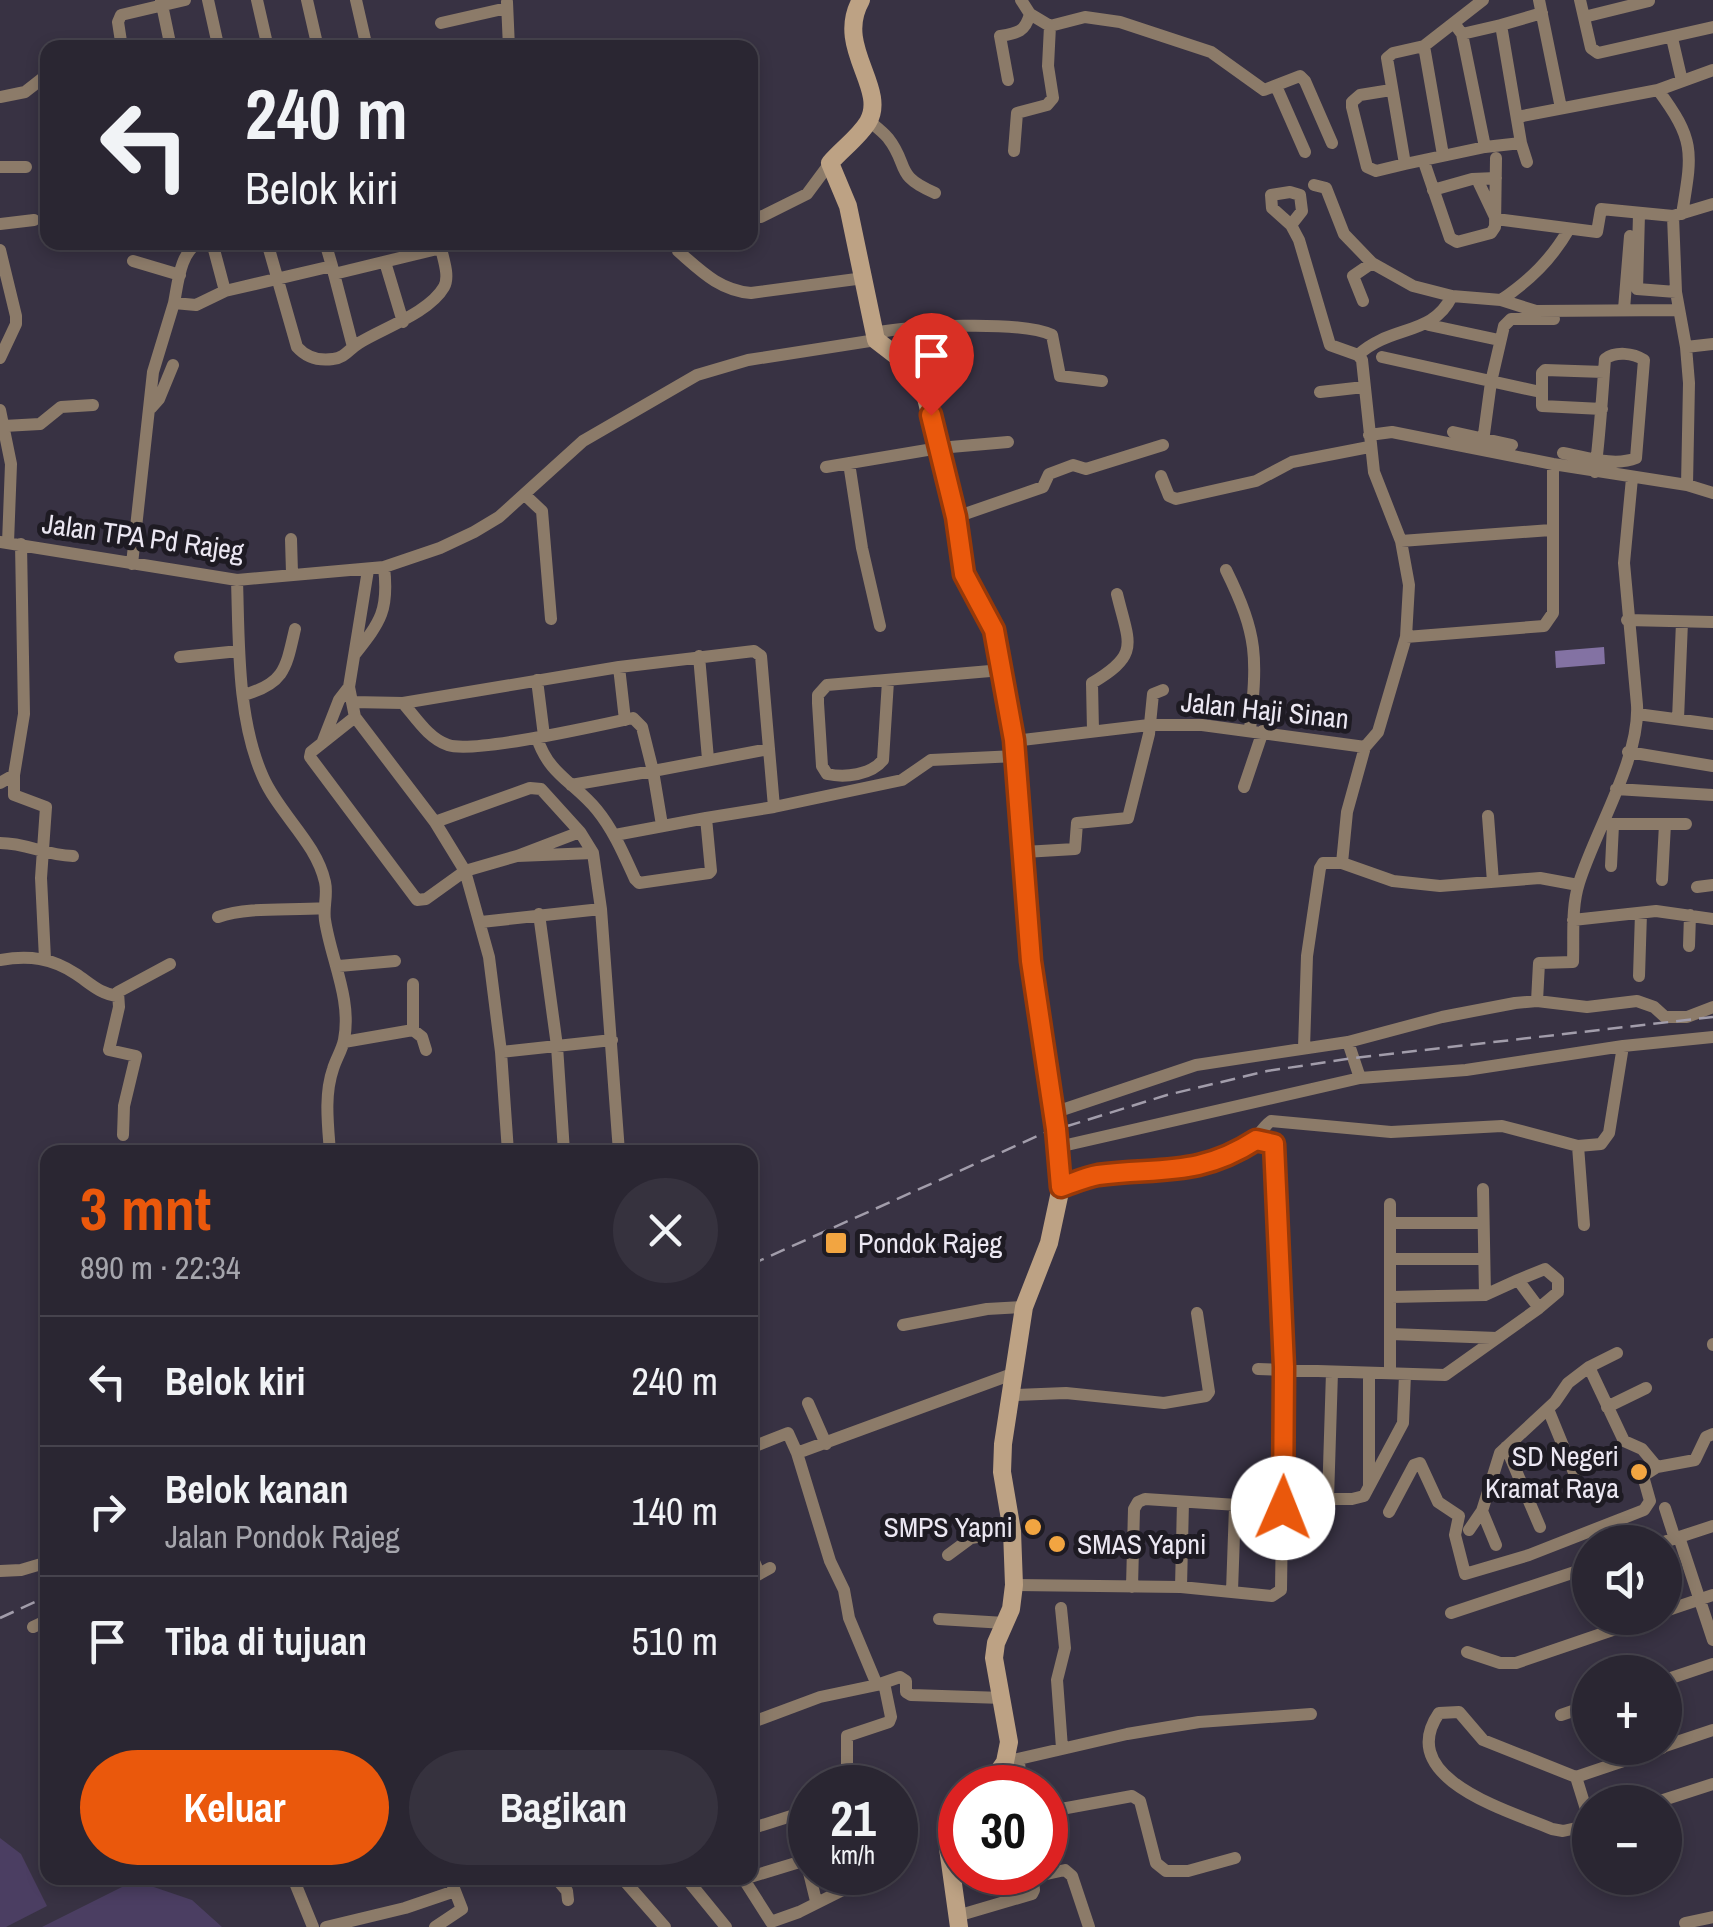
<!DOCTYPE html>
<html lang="id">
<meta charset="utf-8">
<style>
:root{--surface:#2a2632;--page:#36323e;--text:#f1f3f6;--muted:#a5a5ac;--line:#46434d;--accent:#ea580c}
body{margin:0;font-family:"Archivo Narrow",sans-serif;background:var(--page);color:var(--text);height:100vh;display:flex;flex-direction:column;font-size:38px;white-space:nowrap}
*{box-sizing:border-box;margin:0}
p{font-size:32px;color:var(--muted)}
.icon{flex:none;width:55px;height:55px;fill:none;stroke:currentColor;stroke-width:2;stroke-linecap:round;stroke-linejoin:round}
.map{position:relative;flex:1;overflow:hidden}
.side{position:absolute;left:40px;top:1145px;width:718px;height:740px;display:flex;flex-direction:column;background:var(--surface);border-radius:20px;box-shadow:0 5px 15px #0003,0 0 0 2px var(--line)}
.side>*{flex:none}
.guide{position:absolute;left:40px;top:40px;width:718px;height:210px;border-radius:20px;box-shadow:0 5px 15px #0003,0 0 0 2px var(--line);background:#2a2632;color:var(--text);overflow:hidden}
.tools{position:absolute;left:1572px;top:1525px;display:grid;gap:20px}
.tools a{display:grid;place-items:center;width:110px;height:110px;border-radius:50%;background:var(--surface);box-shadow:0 5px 15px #0003,0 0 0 2px var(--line);font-size:50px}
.speed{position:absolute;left:788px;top:1765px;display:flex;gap:20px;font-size:50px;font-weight:700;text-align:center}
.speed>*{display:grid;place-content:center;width:130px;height:130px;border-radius:50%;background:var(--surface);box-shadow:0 5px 15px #0003,0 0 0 2px var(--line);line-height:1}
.speed small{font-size:25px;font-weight:400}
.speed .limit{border:15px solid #d22;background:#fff;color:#111}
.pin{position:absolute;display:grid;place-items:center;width:85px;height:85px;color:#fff;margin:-102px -42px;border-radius:50% 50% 50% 0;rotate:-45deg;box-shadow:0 0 10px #0007}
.pin .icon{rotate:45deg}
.me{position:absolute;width:110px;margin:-55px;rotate:1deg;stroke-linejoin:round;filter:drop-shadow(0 0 8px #0008)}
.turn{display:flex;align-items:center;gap:35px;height:210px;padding:0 40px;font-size:45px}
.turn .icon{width:130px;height:130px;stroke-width:2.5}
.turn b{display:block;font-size:70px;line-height:85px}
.round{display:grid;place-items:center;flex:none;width:105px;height:105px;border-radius:52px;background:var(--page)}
.summary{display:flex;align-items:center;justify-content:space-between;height:170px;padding:0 40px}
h1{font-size:60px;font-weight:700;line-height:75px;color:var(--accent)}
.primary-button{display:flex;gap:20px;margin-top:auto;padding:20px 40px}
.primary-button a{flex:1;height:115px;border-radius:60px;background:var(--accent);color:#fff;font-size:40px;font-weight:700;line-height:115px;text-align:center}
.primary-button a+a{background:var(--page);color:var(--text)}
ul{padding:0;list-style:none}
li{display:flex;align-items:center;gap:30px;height:130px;padding:0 40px;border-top:2px solid var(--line)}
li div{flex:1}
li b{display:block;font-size:38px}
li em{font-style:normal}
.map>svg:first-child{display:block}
.green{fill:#4b3e62}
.water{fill:#8372a3}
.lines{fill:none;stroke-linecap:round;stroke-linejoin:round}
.street{stroke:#8c7b69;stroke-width:12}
.secondary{stroke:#bda284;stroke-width:18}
.rail{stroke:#a29dab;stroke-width:2.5;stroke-dasharray:15 8;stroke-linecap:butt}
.route-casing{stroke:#983908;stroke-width:25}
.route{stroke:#ea580c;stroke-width:18}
.poi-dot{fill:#f2a541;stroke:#1e1b23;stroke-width:4}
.labels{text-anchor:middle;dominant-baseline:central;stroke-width:10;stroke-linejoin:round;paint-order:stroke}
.street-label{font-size:28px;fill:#ebe7f2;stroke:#1e1b23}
.poi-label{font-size:28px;fill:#ebe7f2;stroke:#1e1b23;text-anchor:start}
</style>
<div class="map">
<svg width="1713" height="1927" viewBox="0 0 1713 1927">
<rect width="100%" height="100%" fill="#383243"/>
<!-- green -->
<path class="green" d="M0 1838 21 1854 47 1906 6 1927H0Z
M142 1883 192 1900 222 1927H42L124 1886Z"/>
<!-- water -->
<path class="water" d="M1604 647 1605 664 1556 668 1555 651Z"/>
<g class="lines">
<!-- street -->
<path class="street" d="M161 0 171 48
M208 0 218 45
M257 0 268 48
M307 0 318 48
M356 0 367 48
M1483 0 1424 46 1393 53 1387 58 1405 164 1485 147
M1539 0 1561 108
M1580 0 1591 48 1598 53 1713 27
M507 2 509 48
M1584 17 1649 1
M441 23 507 8
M1454 23 1462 34 1485 147 1521 143 1501 25 1462 34
M1501 25 1542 13
M1050 26 1085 17 1120 22 1211 52 1264 90 1300 76 1305 81 1332 143
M1672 38 1682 81
M1424 46 1443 155
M122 48 118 22 121 15 185 0
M1008 80 1000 36C1018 33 1025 32 1030 14
M1276 86 1305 152
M1391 90 1360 95 1352 102V107L1367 167 1376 171 1405 164
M1658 90C1696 141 1692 153 1682 214
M0 97 25 92 48 74
M1517 117 1658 90 1713 70
M869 121C875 126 883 132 888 138 910 166 893 175 935 193
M1521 143 1527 162
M1014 151 1017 113 1047 105 1053 98 1048 66 1050 26 1030 14 1021 0
M1424 162 1450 238 1457 242 1491 233 1495 227 1496 158
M0 167H26
M1477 179 1495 217
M1314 185 1326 188 1344 234 1372 263 1413 286 1452 296 1501 300 1536 311 1678 310
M1433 190 1472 179 1496 178
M750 210 755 216 761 217 807 194 830 163
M1639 214 1637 289 1676 292
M1496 219 1597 232 1601 209 1673 216
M0 224 34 220
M212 242 225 291
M267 242 297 347C306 357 319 361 333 359 345 358 349 349 359 343 383 328 429 313 444 287 450 276 443 259 441 248
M325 242 332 266
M0 250 16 316V324L0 358
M678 251C701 271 719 290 751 293L864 278
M133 261 180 275
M385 262 403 322
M334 274 441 248 439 242
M1501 300C1530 280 1551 260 1569 229
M1363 301 1353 276 1372 263
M174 303C178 283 180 251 200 242
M1624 309 1630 236
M1429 325 1499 340
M874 333C909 326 1021 320 1052 335L1060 376 1102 381
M1686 347 1676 292 1673 216 1713 204
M1358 355C1392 324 1432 337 1452 296
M1382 357 1536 391
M1320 392 1364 387
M151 408 159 399 173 365
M1602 409 1542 406V373L1545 370 1604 372
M0 410 11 464 8 543
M4 426 40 424 61 407 93 405
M1453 432 1512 445
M1369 435 1392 432 1553 464 1687 485 1689 383 1686 347 1713 344
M1482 449 1491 382 1504 326 1511 319H1554
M1563 453C1586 457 1615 467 1636 458L1644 360C1633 353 1616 351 1605 359 1602 397 1600 434 1595 472
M849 463 862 548 880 626
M826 467 939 448 1008 442
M1161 476 1169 496 1176 499 1256 481 1292 462 1369 447
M1687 485 1713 493
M525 495 542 511 551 619
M956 517 1043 487 1049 474 1073 465 1086 469 1163 445
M291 539 292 573
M1401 541 1551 530
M0 542 237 580 384 567 440 548 474 532 499 517 583 441 697 375 748 360 876 340
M132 564 153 372 174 303 196 305 225 291 332 266 353 347
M368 570 349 687 355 717 435 822 465 871 489 957 501 1052 508 1152
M1226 570C1259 637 1257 657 1250 730
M237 580C239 642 237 719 263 777 279 814 316 842 325 882 328 895 323 907 325 920 331 960 352 999 344 1040 342 1050 336 1059 333 1069 324 1095 328 1125 330 1152
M1627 620 1713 622
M1406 637 1544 626 1553 613V464
M355 654C381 621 389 610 384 567
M699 656 708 759
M180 657 239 651
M619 667 625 720
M537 680 544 736
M888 681 883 760C871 775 845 778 827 774L822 766 818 703V695L827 685 1002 670
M244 695C285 683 286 668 295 629
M352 702 403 703 619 667 754 651 761 656 774 807 706 818 711 871 709 873 639 883 635 879C624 855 614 831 597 810 574 782 549 775 537 738
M403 703C416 718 429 739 448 745 474 754 600 725 633 718L642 727 653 771 769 749
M1637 714 1713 724
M355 717 311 752 310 757 417 900 426 899 465 871 517 856 580 832
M1678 719 1682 622
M1093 731 1092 683C1141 654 1129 644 1117 594
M323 741 339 700 349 687
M1014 741 1149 725H1202L1365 747 1378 732 1406 637 1409 585 1401 541 1374 472 1362 360 1358 355 1330 345 1299 240 1291 225 1272 208 1271 195 1290 192 1300 195 1302 211 1291 225
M1365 747 1347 812 1342 863 1393 881 1440 886 1540 878 1578 885
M1628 752 1713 766
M14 775V795L46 807 41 878 45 959
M0 783 14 775 24 714 21 544
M571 785 653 771 662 825
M1244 787 1263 731
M1616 789 1713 795
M774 807 902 780 931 760 1016 756
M1488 816 1493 882
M435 822 530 788 541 789 580 832 593 853 601 909
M1603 824H1686
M615 835 706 818
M0 843C28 843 43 855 73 856
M1024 852 1075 849 1077 823 1128 818 1149 734 1153 694 1163 690
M517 856 593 853
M1611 866 1613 825
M1662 880 1665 824
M1697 887 1713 885
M539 914 557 1046 564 1152
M218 917C250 906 290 911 324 908
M1573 920 1656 911 1713 919
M481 922 601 909 619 1152
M1689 946 1690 915
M0 960C29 955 52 958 76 974 91 984 100 994 118 996
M339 966 395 961
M1639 976 1641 913
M413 984V1030
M1537 1001 1539 963 1573 962C1574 936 1571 908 1579 883 1595 831 1640 759 1637 705L1624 563 1632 478
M344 1042 413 1030 422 1037 426 1050
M1348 1042 1360 1078 1466 1070 1623 1046 1713 1037
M1304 1048 1307 956 1320 868 1323 863H1342
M501 1052 612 1040
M1053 1113 1196 1065 1348 1042 1442 1017 1515 1003 1537 1001 1587 1007 1637 1001 1654 1007 1665 1017H1687L1713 1007
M123 1135 124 1106 136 1056 109 1050 119 1007 118 992 170 964
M1578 1146 1601 1144 1609 1133 1623 1046
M1058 1147 1360 1078
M1061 1187C1073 1183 1086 1177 1099 1175 1153 1168 1192 1175 1244 1148 1257 1141 1260 1129 1271 1121L1391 1132 1502 1126 1578 1146 1584 1225
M1483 1189 1485 1295
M1390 1204V1373
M1390 1223H1483
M1390 1259H1484
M1391 1297 1485 1295 1518 1280
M903 1325 987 1309 1024 1307
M1391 1334 1497 1338
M1713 1344V1345
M1589 1367 1617 1353
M1258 1369 1445 1375 1539 1308 1518 1280 1545 1269 1558 1280V1292L1539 1308
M1013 1395 1066 1393 1164 1403 1206 1396 1209 1392 1197 1313
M808 1403 826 1444
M1607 1407 1646 1388
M1548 1409 1575 1475
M1506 1447 1540 1527
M750 1448 788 1433 797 1453 1015 1373
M797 1453 830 1561 844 1590 849 1618 877 1685
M1369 1485V1373
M1283 1499H1352L1364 1496 1403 1423 1405 1374
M1328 1499 1332 1372
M1665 1508 1675 1539
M1389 1512 1414 1465 1420 1463 1438 1502 1459 1516 1455 1535 1465 1574 1529 1555 1644 1510 1650 1501 1643 1476 1657 1467 1695 1460 1706 1437 1713 1434
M1469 1530 1482 1511
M1679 1537 1713 1640
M1664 1542 1713 1526
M1496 1545 1482 1511 1500 1453 1555 1402 1568 1383 1589 1367 1624 1441 1642 1449 1657 1467
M750 1552 759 1573
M948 1555 971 1538 1012 1531
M0 1571 21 1570 48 1562
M750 1579 770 1568
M1014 1585 1181 1587 1272 1596 1281 1590 1284 1371 1275 1146 1270 1142 1256 1140
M1132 1587 1134 1509 1138 1502 1145 1499 1283 1508
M1181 1587 1183 1502
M1232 1591 1235 1507
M1061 1608 1065 1648 1057 1680 1062 1748
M1665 1611 1713 1595
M1451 1613 1590 1567
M939 1619 1005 1623
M33 1627 48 1620
M1467 1652 1500 1663H1516L1648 1618
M1665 1680 1713 1664
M1561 1715 1590 1705
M750 1723 820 1697 877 1685 900 1677 906 1681V1692L911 1695 1003 1698
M1665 1746 1713 1730
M1019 1761 1021 1788
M1005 1762 1127 1734 1199 1722 1311 1714
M1576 1777 1483 1740 1459 1712 1439 1713C1394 1779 1510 1811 1552 1829L1563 1831 1590 1825
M847 1788V1736L889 1722 891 1717 884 1683
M1657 1802 1713 1784
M1045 1812 1132 1796 1140 1801 1156 1863 1166 1871H1188L1235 1858
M795 1815 816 1901
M1590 1822 1576 1777 1662 1748
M750 1829 810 1810
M750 1877 806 1860
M1033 1877 1065 1870 1072 1876 1089 1927
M293 1878 313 1927
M556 1878 567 1891 568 1900
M622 1878 665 1927
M686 1878 726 1927
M743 1878 771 1922 799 1912 851 1886 853 1872
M957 1916 1032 1894 1034 1890 1032 1872
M1685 1923 1713 1917
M326 1927 405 1908 455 1891 450 1878
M435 1927 462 1909 455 1891"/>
<!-- secondary -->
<path class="secondary" d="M861 0C834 47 888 88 868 122 859 137 841 150 830 163L848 206 876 340 915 370 922 382 956 517 965 574 994 630 1014 741 1031 961 1056 1129 1061 1187 1049 1243 1024 1307 1003 1444 1002 1472 1012 1531 1014 1585 1011 1609 996 1643 994 1658 1009 1742 1005 1762 987 1788
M959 1927 948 1848 960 1824"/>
<!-- rail -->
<path class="rail" d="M750 1265 1042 1134 1167 1095 1267 1071 1354 1058 1713 1017
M0 1618 48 1596"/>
</g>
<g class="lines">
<!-- route casing -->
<g class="route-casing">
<path id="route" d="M931 415 956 517 964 574 994 630 1014 740 1031 961 1056 1129 1061 1187C1073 1183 1086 1177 1098 1175 1160 1167 1199 1177 1256 1140L1274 1144 1284 1367 1283 1508"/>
</g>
<!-- route -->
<use href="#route" class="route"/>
</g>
<!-- markers -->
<g class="poi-dot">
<rect x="824" y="1231" width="24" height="24" rx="5"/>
<circle cx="1639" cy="1472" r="10"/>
<circle cx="1033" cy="1527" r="10"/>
<circle cx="1057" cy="1544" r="10"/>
</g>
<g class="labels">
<!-- street labels -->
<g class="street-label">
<text transform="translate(143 537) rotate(8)">Jalan TPA Pd Rajeg</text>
<text transform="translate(1265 710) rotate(6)">Jalan Haji Sinan</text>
</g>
<!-- poi labels -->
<g class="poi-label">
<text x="858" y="1243">Pondok Rajeg</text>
<text x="1619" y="1456" text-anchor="end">SD Negeri<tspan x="1619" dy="32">Kramat Raya</tspan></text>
<text x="1013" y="1527" text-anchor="end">SMPS Yapni</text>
<text x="1077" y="1544">SMAS Yapni</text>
</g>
</g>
</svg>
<div class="tools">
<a><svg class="icon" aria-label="sound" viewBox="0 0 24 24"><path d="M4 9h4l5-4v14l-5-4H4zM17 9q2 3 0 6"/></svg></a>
<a>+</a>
<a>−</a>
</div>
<div class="speed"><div>21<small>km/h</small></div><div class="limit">30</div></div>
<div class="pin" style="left:931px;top:415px;background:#d93025"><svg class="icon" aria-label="arrive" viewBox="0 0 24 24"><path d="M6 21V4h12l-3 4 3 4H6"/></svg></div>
<svg class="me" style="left:1283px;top:1508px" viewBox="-20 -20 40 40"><circle r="19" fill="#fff"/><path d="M0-13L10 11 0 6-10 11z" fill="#ea580c"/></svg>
<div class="guide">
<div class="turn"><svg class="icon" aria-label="left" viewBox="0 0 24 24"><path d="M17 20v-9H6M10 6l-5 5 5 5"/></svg><div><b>240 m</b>Belok kiri</div></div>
</div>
<section class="side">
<div class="summary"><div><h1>3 mnt</h1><p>890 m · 22:34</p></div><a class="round"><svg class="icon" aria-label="close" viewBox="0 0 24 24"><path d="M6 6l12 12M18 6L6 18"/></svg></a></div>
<ul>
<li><svg class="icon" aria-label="left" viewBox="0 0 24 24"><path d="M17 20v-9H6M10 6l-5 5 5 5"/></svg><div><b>Belok kiri</b></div><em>240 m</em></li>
<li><svg class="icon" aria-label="right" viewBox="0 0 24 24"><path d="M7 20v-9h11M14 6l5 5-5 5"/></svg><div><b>Belok kanan</b><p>Jalan Pondok Rajeg</p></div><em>140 m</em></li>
<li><svg class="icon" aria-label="arrive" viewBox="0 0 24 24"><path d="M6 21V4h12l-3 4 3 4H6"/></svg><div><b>Tiba di tujuan</b></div><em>510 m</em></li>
</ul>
<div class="primary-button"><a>Keluar</a><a>Bagikan</a></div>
</section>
</div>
